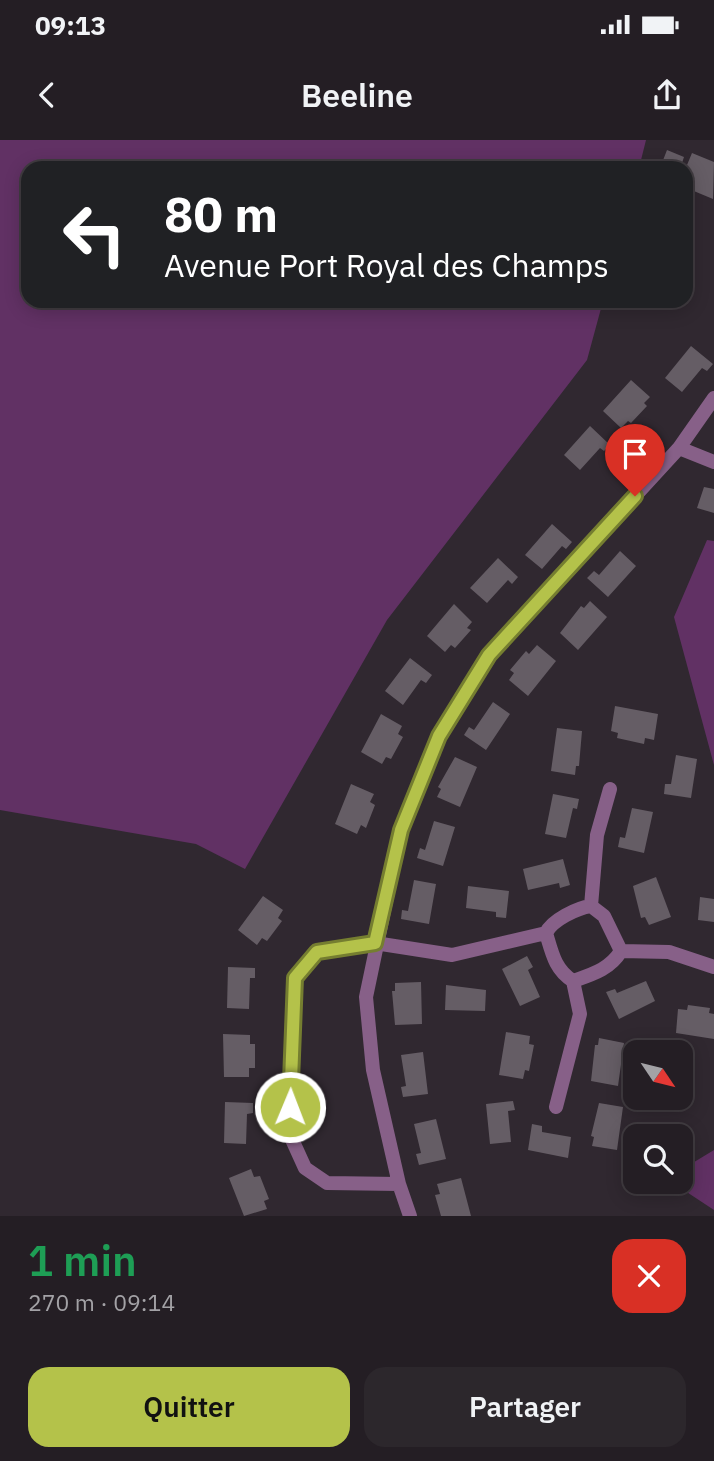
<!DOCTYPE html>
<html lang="fr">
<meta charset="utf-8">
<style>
:root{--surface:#241e24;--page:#2c272c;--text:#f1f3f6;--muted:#a3a2a6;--line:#413c41;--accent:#b4c24a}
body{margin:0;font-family:"IBM Plex Sans",sans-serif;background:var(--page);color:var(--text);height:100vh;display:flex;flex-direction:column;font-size:26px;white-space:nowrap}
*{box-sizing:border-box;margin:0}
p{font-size:23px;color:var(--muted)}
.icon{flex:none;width:38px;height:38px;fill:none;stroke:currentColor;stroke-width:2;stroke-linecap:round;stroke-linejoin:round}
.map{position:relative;height:1076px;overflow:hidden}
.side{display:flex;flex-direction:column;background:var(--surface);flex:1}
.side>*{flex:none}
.top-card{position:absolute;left:21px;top:21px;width:672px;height:147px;border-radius:21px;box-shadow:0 4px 18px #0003,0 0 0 2px var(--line);background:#202124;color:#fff;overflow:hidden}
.needle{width:46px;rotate:125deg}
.buttons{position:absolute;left:623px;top:900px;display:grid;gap:14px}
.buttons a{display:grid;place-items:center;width:70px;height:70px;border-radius:14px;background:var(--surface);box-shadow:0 4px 18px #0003,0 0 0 2px var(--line);font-size:35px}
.pin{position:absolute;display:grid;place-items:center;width:60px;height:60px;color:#fff;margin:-72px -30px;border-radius:50% 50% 50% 0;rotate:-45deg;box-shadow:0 0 7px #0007}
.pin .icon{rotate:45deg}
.me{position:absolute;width:77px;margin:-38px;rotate:1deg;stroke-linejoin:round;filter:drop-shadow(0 0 5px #0008)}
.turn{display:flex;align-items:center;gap:24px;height:147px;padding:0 28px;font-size:32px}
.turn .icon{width:91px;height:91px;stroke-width:2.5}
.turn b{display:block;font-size:49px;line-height:60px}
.round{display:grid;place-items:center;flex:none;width:74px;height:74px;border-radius:21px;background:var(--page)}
.overview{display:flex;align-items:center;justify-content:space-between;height:119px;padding:0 28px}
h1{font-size:42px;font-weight:600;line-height:52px;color:#1e9e55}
.action{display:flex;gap:14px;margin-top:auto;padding:14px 28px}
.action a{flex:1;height:80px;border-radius:21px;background:var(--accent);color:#111;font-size:28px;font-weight:600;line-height:80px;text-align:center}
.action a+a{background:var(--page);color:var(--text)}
.status{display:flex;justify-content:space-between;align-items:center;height:49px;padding:0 35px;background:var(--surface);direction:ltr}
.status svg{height:19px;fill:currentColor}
header{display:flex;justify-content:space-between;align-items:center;height:91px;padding:0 28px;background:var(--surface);font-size:32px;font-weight:600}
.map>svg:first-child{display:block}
.green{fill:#613164}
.building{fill:#655d65}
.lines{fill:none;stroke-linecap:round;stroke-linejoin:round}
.minor{stroke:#876088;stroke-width:14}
.route-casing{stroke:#757e30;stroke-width:18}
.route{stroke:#b4c24a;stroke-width:12}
</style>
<div class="status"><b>09:13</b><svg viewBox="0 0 49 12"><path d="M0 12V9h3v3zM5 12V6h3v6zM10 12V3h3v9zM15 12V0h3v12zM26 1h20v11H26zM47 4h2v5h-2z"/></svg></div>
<header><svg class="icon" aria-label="back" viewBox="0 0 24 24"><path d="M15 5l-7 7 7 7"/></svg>Beeline<svg class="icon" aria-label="share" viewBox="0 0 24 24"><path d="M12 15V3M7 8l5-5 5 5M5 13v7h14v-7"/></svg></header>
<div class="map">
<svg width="714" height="1076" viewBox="0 0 714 1076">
<rect width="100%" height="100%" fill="#302830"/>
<!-- green -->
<path class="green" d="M0 0H646L639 28H28V161H603L587 220 387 480 245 729 196 704 0 670Z
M707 400 714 401V625L674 477Z
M714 1010V1070L670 1041H681V1030Z"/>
<!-- building -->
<path class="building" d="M667 10 684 17 682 23 687 25 692 13 714 22 713 59 689 49 686 54V28H660Z
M691 206 713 224 707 231 702 228 682 252 665 238Z
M631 240 650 257 644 263 647 266 631 283 628 281 621 288 603 271Z
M590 286 610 305 604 311 600 308 580 330 564 315Z
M704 347 714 349V373L697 368Z
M552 384 572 402 566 409 562 406 542 429 525 415Z
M620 411 636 426 608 457 587 438 594 431 599 435Z
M498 418 518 437 512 444 508 440 487 463 470 448Z
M590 461 607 477 578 510 560 493 581 466 584 468Z
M454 464 472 482 467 488 471 490 455 508 451 505 445 512 427 496Z
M537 505 556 521 528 556 509 540 514 533 510 530 526 511 529 514Z
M410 518 432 535 426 543 421 540 403 565 385 551Z
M493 562 510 574 486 610 464 595 469 587 474 590Z
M615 566 658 574 654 600 645 598 644 604 617 598 618 593 611 591Z
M381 574 402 586 398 594 403 597 391 619 386 617 382 624 361 612Z
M557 588 582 591 579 626H576L575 635 551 631Z
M676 615 697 619 691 658 664 654 665 644H671Z
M455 617 477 627 460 667 437 657 441 649 438 647Z
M351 644 374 654 370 662 375 665 366 688 361 685 357 694 335 684Z
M553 654 579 659 577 669 573 668 566 698 545 694Z
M632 668 653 672 644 713 618 707 620 697 625 698Z
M434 681 455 687 443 726 417 718 420 708 425 710Z
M563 719 570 745 560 748 559 743 528 750 523 729Z
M656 737 671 777 649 785 645 777 641 778 633 746Z
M414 740 436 744 429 784 401 779 402 770 408 771Z
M468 746 509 751 506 778 496 777V772L466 768Z
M263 756 283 770 278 778 282 781 267 801 262 798 257 805 238 790Z
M700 757 714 759V782L698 780Z
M527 816 533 827 528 830 540 857 520 866 502 829Z
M228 827 255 828V838H250L249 869 227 868Z
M646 841 655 861 619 879 606 852 615 849 617 853Z
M421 842 422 884 395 885 392 851H395V843Z
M446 845 486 850 485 871 445 870Z
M688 865 710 868 709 873 714 874V899L676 893 678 869 687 870Z
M506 892 530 896 529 904 534 905 529 931 525 930 523 939 499 935Z
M223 894 250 895V904H255V928H249V937H224Z
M599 898 624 903 618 946 591 941 595 905H598Z
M423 912 428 954 403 957 401 947 406 946 401 915Z
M513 961 515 970 508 971 511 1002 490 1004 486 964Z
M225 962 253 963V973L247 974 246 1004 224 1003Z
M599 963 623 967 617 1010 592 1006 594 997 591 996Z
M436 979 446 1019 419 1025 416 1014 421 1013 414 984Z
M532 984 542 986V992L571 997 568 1018 528 1010Z
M251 1029 254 1037 260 1036 269 1059 264 1061 267 1069 244 1076 229 1038Z
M461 1038 471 1076H441L435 1055 440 1054 437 1044Z"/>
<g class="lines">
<!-- minor -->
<path class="minor" d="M679 308 714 322
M591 766C577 768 552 780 546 793 552 813 555 830 573 841 593 834 610 829 621 811
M591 766 597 695 610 649
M591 766 604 776 621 811
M621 811 669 812 714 827
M556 967 580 874 573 841
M399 1044 327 1043 305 1028 290 995 295 838 316 812 375 803 452 815 546 793
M410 1076 399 1044 373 930 366 857 401 690 439 596 489 515 679 308 714 258"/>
</g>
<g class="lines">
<!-- route casing -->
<g class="route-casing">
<path id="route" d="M290 967 295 838 317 812 375 803 401 690 439 596 489 515 635 356"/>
</g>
<!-- route -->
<use href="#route" class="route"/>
</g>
</svg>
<div class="buttons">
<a><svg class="needle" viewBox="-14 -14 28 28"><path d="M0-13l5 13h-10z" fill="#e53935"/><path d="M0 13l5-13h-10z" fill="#a3a2a6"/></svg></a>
<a><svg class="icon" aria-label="search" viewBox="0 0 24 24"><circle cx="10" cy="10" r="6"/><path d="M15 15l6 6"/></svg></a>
</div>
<div class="pin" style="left:635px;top:356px;background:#d93025"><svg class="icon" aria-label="arrive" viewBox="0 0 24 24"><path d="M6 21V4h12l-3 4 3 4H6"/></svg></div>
<svg class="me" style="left:290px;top:967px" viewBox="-20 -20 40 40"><circle r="17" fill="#b4c24a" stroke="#fff" stroke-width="3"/><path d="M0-11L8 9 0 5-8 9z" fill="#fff"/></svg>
<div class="top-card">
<div class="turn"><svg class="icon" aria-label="left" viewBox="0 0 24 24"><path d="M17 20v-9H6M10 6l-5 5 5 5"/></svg><div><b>80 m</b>Avenue Port Royal des Champs</div></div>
</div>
</div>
<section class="side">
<div class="overview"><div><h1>1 min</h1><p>270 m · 09:14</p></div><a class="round" style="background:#d93025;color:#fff"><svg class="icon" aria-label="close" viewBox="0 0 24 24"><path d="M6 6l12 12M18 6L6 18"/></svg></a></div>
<div class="action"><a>Quitter</a><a>Partager</a></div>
</section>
